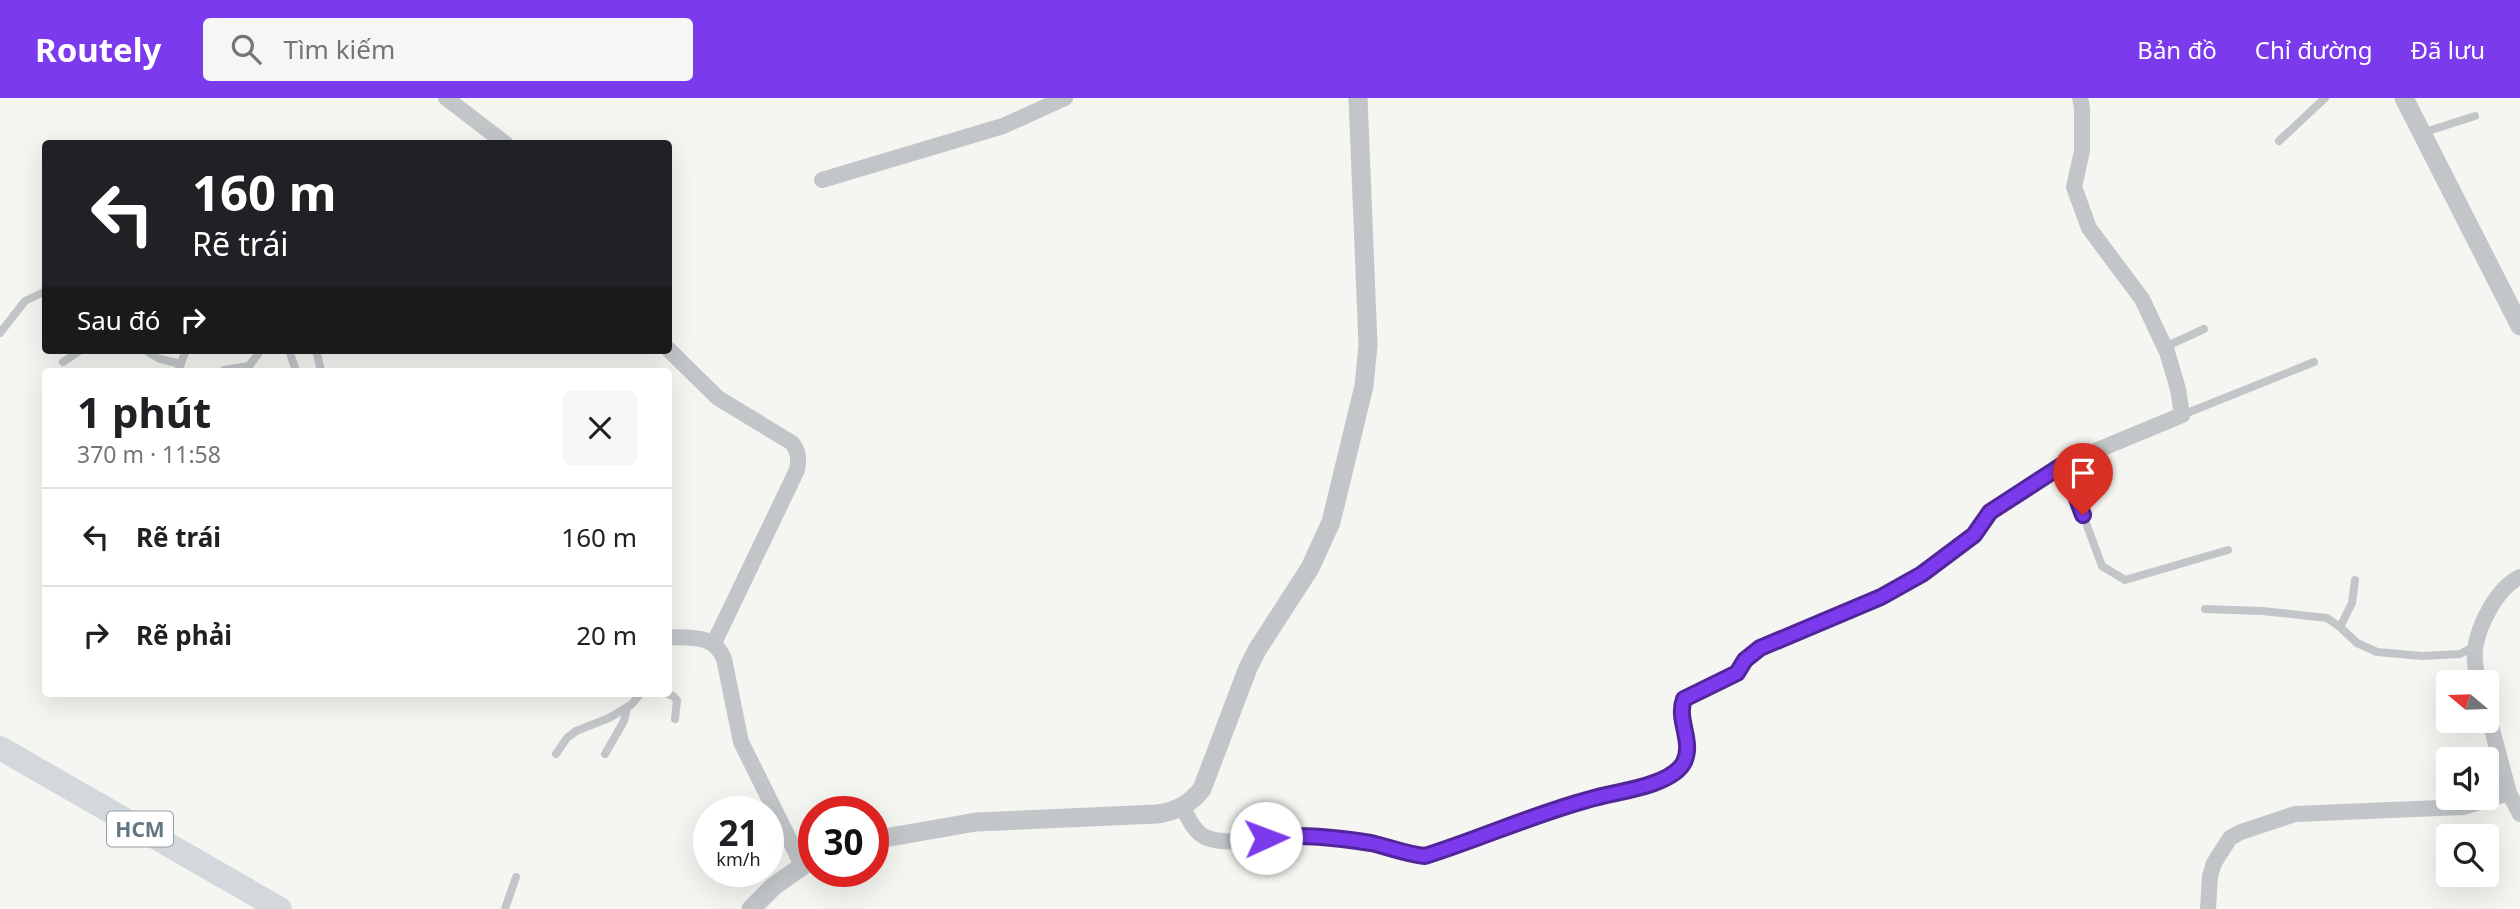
<!DOCTYPE html>
<html lang="vi">
<meta charset="utf-8">
<style>
:root{--surface:#fff;--page:#f6f6f6;--text:#202124;--muted:#757577;--line:#e0e0e0;--accent:#7c3aed}
body{margin:0;font-family:"Noto Sans",sans-serif;background:var(--page);color:var(--text);height:100vh;display:flex;flex-direction:column;font-size:26px;white-space:nowrap}
*{box-sizing:border-box;margin:0}
p{font-size:23px;color:var(--muted)}
.icon{flex:none;width:38px;height:38px;fill:none;stroke:currentColor;stroke-width:2;stroke-linecap:round;stroke-linejoin:round}
.map{position:relative;flex:1;overflow:hidden}
.side{position:absolute;left:42px;top:270px;width:630px;height:329px;display:flex;flex-direction:column;background:var(--surface);border-radius:7px;box-shadow:0 7px 28px #0002}
.side>*{flex:none}
.top-card{position:absolute;left:42px;top:42px;width:630px;height:214px;border-radius:7px;box-shadow:0 7px 28px #0002;background:#202124;color:#fff;overflow:hidden}
.needle{width:46px;rotate:289deg}
.buttons{position:absolute;left:2436px;top:572px;display:grid;gap:14px}
.buttons a{display:grid;place-items:center;width:63px;height:63px;border-radius:7px;background:var(--surface);box-shadow:0 7px 28px #0002;font-size:35px}
.speed{position:absolute;left:693px;top:698px;display:flex;gap:14px;font-size:35px;font-weight:700;text-align:center}
.speed>*{display:grid;place-content:center;width:91px;height:91px;border-radius:50%;background:var(--surface);box-shadow:0 7px 28px #0002;line-height:1}
.speed small{font-size:18px;font-weight:400}
.speed .limit{border:10px solid #d22;background:#fff;color:#111}
.pin{position:absolute;display:grid;place-items:center;width:60px;height:60px;color:#fff;margin:-72px -30px;border-radius:50% 50% 50% 0;rotate:-45deg;box-shadow:0 0 7px #0007}
.pin .icon{rotate:45deg}
.me{position:absolute;width:77px;margin:-38px;rotate:88deg;stroke-linejoin:round;filter:drop-shadow(0 0 5px #0008)}
.turn{display:flex;align-items:center;gap:24px;height:147px;padding:0 35px;font-size:32px}
.turn .icon{width:91px;height:91px;stroke-width:2.5}
.turn b{display:block;font-size:49px;line-height:60px}
.then{display:flex;align-items:center;height:66px;padding:0 35px;background:#0003;gap:14px;font-size:26px}
.round{display:grid;place-items:center;flex:none;width:74px;height:74px;border-radius:7px;background:var(--page)}
.headline{display:flex;align-items:center;justify-content:space-between;height:119px;padding:0 35px}
h1{font-size:42px;font-weight:700;line-height:52px}
ul{padding:0;list-style:none}
li{display:flex;align-items:center;gap:21px;height:98px;padding:0 35px;border-top:2px solid var(--line)}
li div{flex:1}
li b{display:block;font-size:26px}
li em{font-style:normal}
header{display:flex;align-items:center;gap:42px;box-sizing:border-box;height:98px;padding:0 35px;background:var(--accent);color:#fff}
header strong{font-size:33px}
nav{display:flex;gap:38px;margin-inline-start:auto;font-size:24px}
.search{width:490px;height:63px;background:var(--page);display:flex;align-items:center;gap:18px;box-sizing:border-box;padding:0 24px;border-radius:7px;color:var(--muted);font-size:26px}
.map>svg:first-child{display:block}
.lines{fill:none;stroke-linecap:round;stroke-linejoin:round}
.service{stroke:#c2c6c9;stroke-width:8}
.minor{stroke:#c2c6c9;stroke-width:16}
.tertiary{stroke:#c2c6c9;stroke-width:19}
.trunk{stroke:#d3d8dc;stroke-width:24}
.route-casing{stroke:#51269a;stroke-width:18}
.route{stroke:#7c3aed;stroke-width:12}
.labels{text-anchor:middle;dominant-baseline:central;stroke-width:7;stroke-linejoin:round;paint-order:stroke}
.shield{fill:#fff;stroke:#929fa8;stroke-width:2}
.shield-label{font-size:21px;font-weight:bold;fill:#637683}
</style>
<header>
<strong>Routely</strong>
<div class="search"><svg class="icon" aria-label="search" viewBox="0 0 24 24"><circle cx="10" cy="10" r="6"/><path d="M15 15l6 6"/></svg>Tìm kiếm</div>
<nav><a>Bản đồ</a><a>Chỉ đường</a><a>Đã lưu</a></nav>
</header>
<div class="map">
<svg width="2520" height="811" viewBox="0 0 2520 811">
<rect width="100%" height="100%" fill="#f5f5f1"/>
<g class="lines">
<!-- service -->
<path class="service" d="M2422 35 2475 18
M2279 43 2325 0
M0 235 25 203 46 193
M2165 249 2204 231
M145 252 160 261 181 266
M289 252 296 273
M316 252 321 273
M63 264 81 252
M224 272 249 268 261 252
M178 273 186 252
M2182 317 2314 264
M2064 366 2102 468 2125 482 2228 452
M2205 511 2262 513 2327 520 2340 529 2357 545 2377 554 2422 558 2460 556 2475 548
M2340 529 2352 505 2355 482
M665 595 673 598 677 602 675 621
M556 656 567 640 576 633 609 620 631 607 641 595
M605 656 624 623 627 610
M505 811 516 779"/>
<!-- minor -->
<path class="minor" d="M446 0 506 46
M822 82 1003 28 1065 0
M668 251 718 300 792 345C799 354 799 361 797 372L714 545
M668 539C692 540 714 536 724 561L741 644 802 767
M2479 584C2476 574 2474 563 2475 552 2478 527 2497 490 2520 479
M2487 613 2509 695 2520 716
M1182 709C1188 719 1194 734 1205 739 1230 749 1255 739 1280 738 1309 737 1344 740 1372 746 1390 749 1407 756 1425 758 1479 741 1532 718 1587 702 1609 695 1633 693 1654 685 1665 681 1679 674 1684 664 1695 643 1676 622 1684 601L1736 575 1745 561 1760 550 1881 499 1922 476 1974 437 1990 414 2064 366 2182 317 2178 291 2167 254 2142 201 2089 130 2074 89 2082 53V10L2080 0
M2208 811 2210 778 2214 765 2230 740 2241 734 2295 716 2463 709 2509 695"/>
<!-- tertiary -->
<path class="tertiary" d="M2404 0 2520 228
M873 742 976 724 1157 716C1177 713 1190 706 1202 691L1248 570 1257 552 1310 470 1331 424 1364 288 1368 247 1358 0
M751 811 774 788 814 760"/>
<!-- trunk -->
<path class="trunk" d="M0 650 280 811"/>
</g>
<g class="lines">
<!-- route casing -->
<g class="route-casing">
<path id="route" d="M1266 740C1299 735 1338 740 1371 745 1389 749 1406 756 1425 758 1479 741 1532 717 1587 702 1609 695 1633 693 1654 685 1665 681 1679 674 1684 664 1694 643 1676 622 1684 601L1737 575 1745 562 1760 550 1881 499 1922 476 1974 437 1990 414 2064 366 2083 417"/>
</g>
<!-- route -->
<use href="#route" class="route"/>
</g>
<g class="labels">
<!-- shield labels -->
<rect class="shield" x="107" y="713.5" width="66" height="35" rx="5"/>
<g class="shield-label">
<text x="140" y="731">HCM</text>
</g>
</g>
</svg>
<div class="buttons">
<a><svg class="needle" viewBox="-14 -14 28 28"><path d="M0-13l5 13h-10z" fill="#e53935"/><path d="M0 13l5-13h-10z" fill="#757577"/></svg></a>
<a><svg class="icon" aria-label="sound" viewBox="0 0 24 24"><path d="M4 9h4l5-4v14l-5-4H4zM17 9q2 3 0 6"/></svg></a>
<a><svg class="icon" aria-label="search" viewBox="0 0 24 24"><circle cx="10" cy="10" r="6"/><path d="M15 15l6 6"/></svg></a>
</div>
<div class="speed"><div>21<small>km/h</small></div><div class="limit">30</div></div>
<div class="pin" style="left:2083px;top:417px;background:#d93025"><svg class="icon" aria-label="arrive" viewBox="0 0 24 24"><path d="M6 21V4h12l-3 4 3 4H6"/></svg></div>
<svg class="me" style="left:1266px;top:740px" viewBox="-20 -20 40 40"><circle r="19" fill="#fff"/><path d="M0-13L10 11 0 6-10 11z" fill="#7c3aed"/></svg>
<div class="top-card">
<div class="turn"><svg class="icon" aria-label="left" viewBox="0 0 24 24"><path d="M17 20v-9H6M10 6l-5 5 5 5"/></svg><div><b>160 m</b>Rẽ trái</div></div>
<div class="then">Sau đó<svg class="icon" aria-label="right" viewBox="0 0 24 24"><path d="M7 20v-9h11M14 6l5 5-5 5"/></svg></div>
</div>
<section class="side">
<div class="headline"><div><h1>1 phút</h1><p>370 m · 11:58</p></div><a class="round"><svg class="icon" aria-label="close" viewBox="0 0 24 24"><path d="M6 6l12 12M18 6L6 18"/></svg></a></div>
<ul>
<li><svg class="icon" aria-label="left" viewBox="0 0 24 24"><path d="M17 20v-9H6M10 6l-5 5 5 5"/></svg><div><b>Rẽ trái</b></div><em>160 m</em></li>
<li><svg class="icon" aria-label="right" viewBox="0 0 24 24"><path d="M7 20v-9h11M14 6l5 5-5 5"/></svg><div><b>Rẽ phải</b></div><em>20 m</em></li>
</ul>
</section>
</div>
